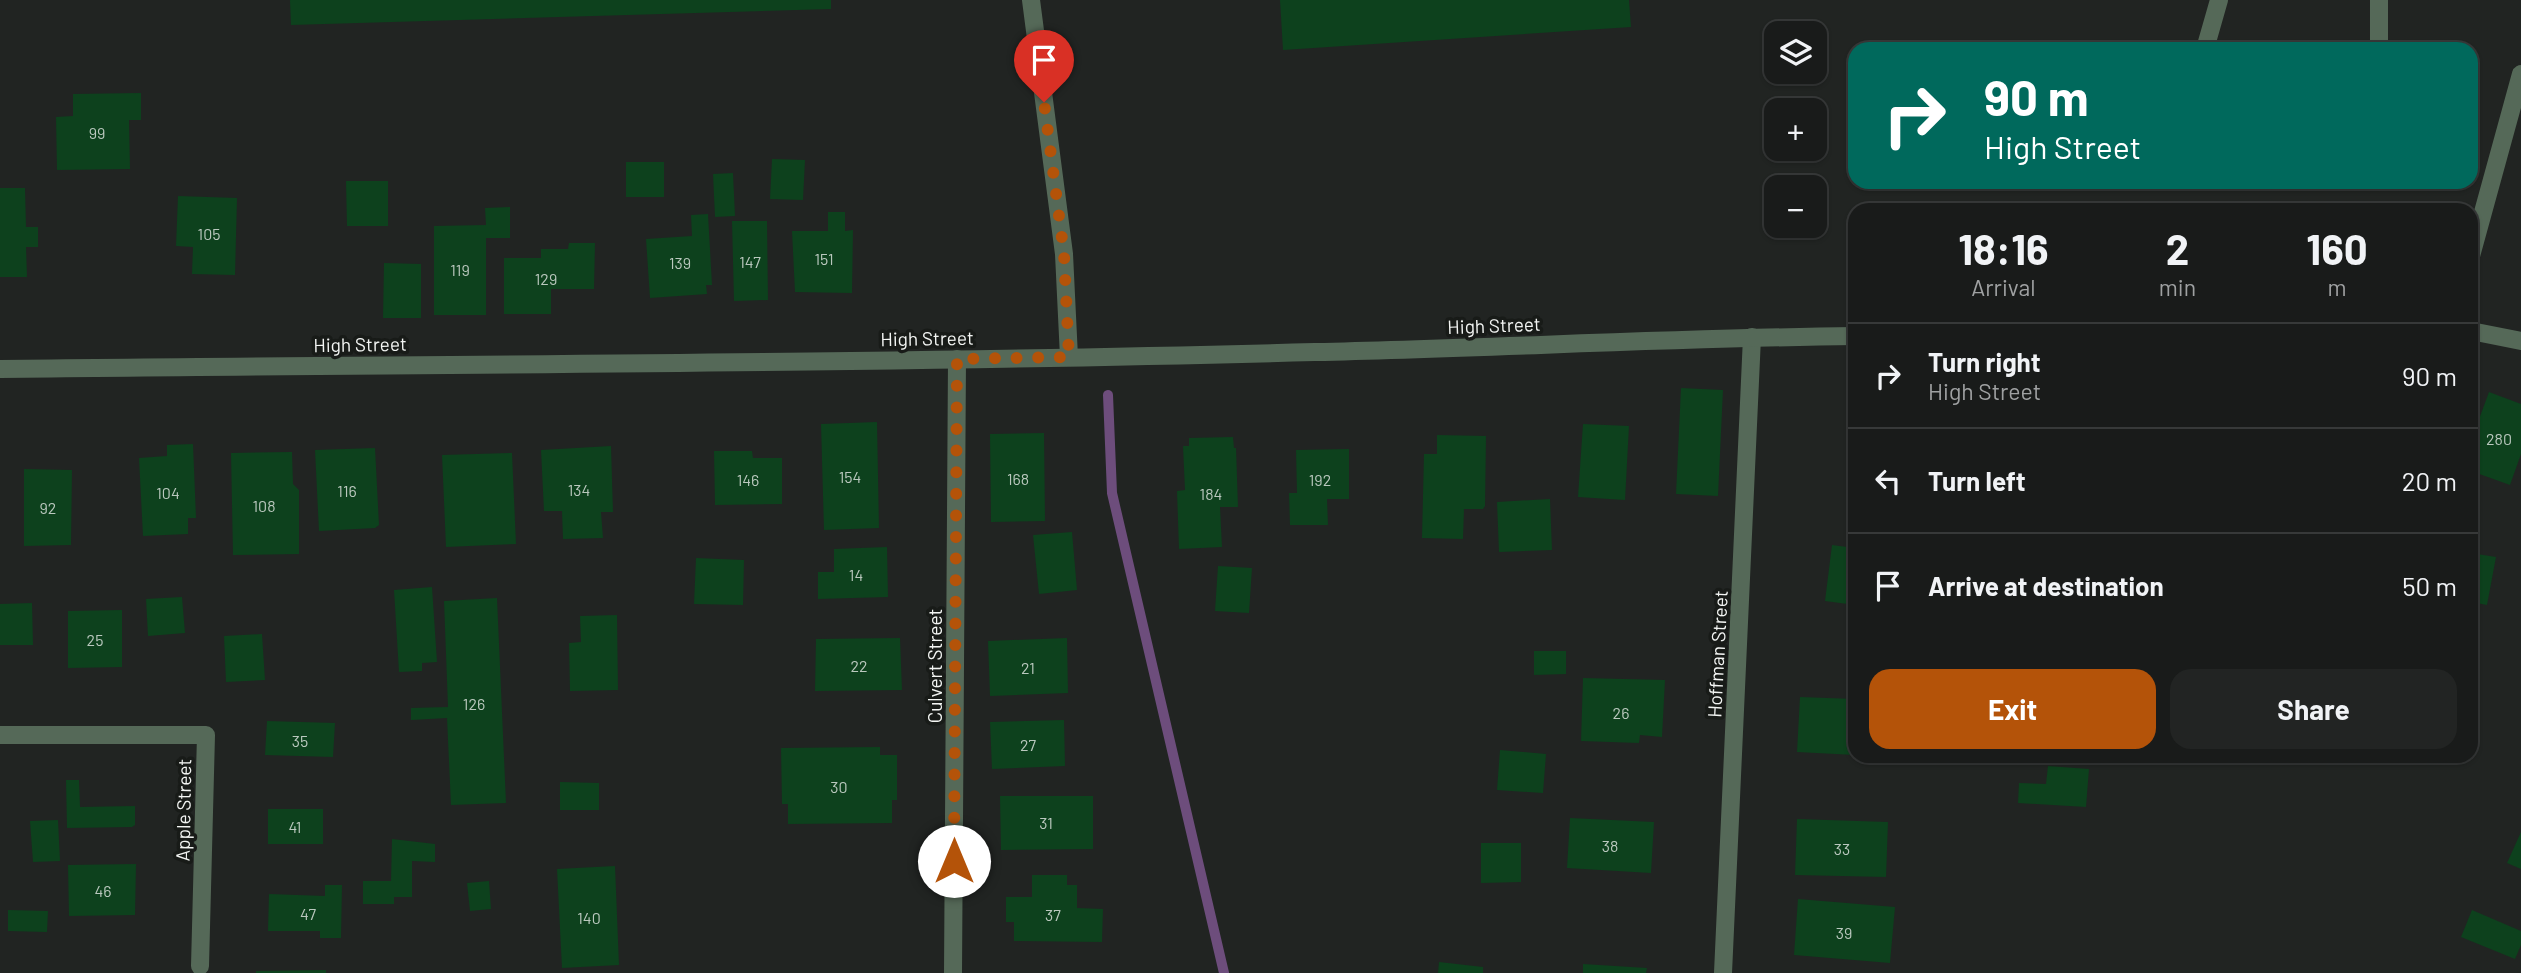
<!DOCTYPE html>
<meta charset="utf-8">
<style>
:root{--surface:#191b1a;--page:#222423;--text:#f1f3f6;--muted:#9fa1a2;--line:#373939;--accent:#b45309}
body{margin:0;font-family:Barlow,sans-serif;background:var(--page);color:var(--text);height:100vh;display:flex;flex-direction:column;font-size:26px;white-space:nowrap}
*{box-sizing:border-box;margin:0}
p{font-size:23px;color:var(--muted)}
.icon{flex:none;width:38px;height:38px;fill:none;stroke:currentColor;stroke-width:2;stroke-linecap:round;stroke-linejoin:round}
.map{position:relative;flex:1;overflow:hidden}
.drawer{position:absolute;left:1848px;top:203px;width:630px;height:560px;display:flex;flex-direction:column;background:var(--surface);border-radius:21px;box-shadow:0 2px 5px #0004,0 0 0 2px var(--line)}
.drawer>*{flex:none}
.hud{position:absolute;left:1848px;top:42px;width:630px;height:147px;border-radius:21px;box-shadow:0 2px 5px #0004,0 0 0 2px var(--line);background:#00695c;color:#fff;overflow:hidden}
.tools{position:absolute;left:1764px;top:21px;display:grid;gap:14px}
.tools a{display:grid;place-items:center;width:63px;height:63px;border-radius:14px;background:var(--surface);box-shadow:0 2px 5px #0004,0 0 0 2px var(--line);font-size:35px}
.pin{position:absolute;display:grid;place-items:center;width:60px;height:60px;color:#fff;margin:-72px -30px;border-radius:50% 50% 50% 0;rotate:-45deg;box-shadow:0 0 7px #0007}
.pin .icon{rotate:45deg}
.me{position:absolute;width:77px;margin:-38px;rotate:0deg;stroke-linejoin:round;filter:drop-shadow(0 0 5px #0008)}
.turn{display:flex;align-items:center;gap:24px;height:147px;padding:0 21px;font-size:32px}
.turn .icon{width:91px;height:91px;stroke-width:2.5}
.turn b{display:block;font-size:49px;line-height:60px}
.eta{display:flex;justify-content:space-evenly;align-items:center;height:119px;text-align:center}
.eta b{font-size:42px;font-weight:700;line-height:49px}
.cta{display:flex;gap:14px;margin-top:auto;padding:14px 21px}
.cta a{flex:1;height:80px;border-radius:21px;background:var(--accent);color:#fff;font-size:28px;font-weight:700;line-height:80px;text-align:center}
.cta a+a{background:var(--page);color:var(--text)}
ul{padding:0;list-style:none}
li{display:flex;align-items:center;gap:21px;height:105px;padding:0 21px;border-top:2px solid var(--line)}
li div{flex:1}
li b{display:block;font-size:26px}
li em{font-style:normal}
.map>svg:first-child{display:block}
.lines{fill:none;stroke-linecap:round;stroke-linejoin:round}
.stream{stroke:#6d4d7c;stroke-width:10}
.building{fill:#0d411d}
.service{stroke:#556958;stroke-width:18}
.minor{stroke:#556958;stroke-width:18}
.tertiary{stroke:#556958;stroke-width:18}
.route{stroke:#b45309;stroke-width:12;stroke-dasharray:0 21.6}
.labels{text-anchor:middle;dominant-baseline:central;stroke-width:7;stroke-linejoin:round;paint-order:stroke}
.number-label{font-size:16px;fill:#bac8be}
.street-label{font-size:19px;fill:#f3f5f3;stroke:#181b18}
</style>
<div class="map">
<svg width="2521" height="973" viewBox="0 0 2521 973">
<rect width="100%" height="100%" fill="#212422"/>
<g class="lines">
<!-- stream -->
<path class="stream" d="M1108 395 1112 493 1224 973"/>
</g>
<!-- building -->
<path class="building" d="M290 0H831V9L291 25Z
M1280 0H1629L1631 27 1283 50Z
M141 93V120H129L130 169 57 170 56 117 73 116V94Z
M772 159 805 160 803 200 770 199Z
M626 162H664V197H626Z
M733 173 735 216 715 217 713 174Z
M346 181H388V226H347Z
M0 188H25L26 227H38V247H26L27 277H0Z
M178 196 237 198 235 275 192 274 193 247 176 246Z
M510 207V238H486V315H434V226L486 225 485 208Z
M828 212H845V231L853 230 852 293 795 292 792 231H828Z
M708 214 712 285H706L707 294 650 298 646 239 692 236 691 215Z
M732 221H767L768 300 734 301Z
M569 243H595L594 289H551V314H504V258H541V249H568Z
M384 263 421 264V318H383Z
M1681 388 1723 390 1718 496 1676 494Z
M2489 392 2521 404V454L2510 485 2471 471V441Z
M877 422 879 528 824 530 821 424Z
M1583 424 1629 426 1625 500 1578 497Z
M1044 433 1045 521 991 522 990 434Z
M1437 435 1486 436 1485 506 1483 509H1464L1463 539 1422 538 1424 454H1437Z
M1233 437 1234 448H1236L1238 507H1220L1222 547 1179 549 1177 491 1185 490 1183 446H1189V438Z
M193 444 196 518H188V534L143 536 139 458 167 456V445Z
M611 446 613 512H601L603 538 563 539 562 511H544L541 450Z
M375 448 379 525 375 528 319 531 315 450Z
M1349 449V499H1327L1328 525H1290L1289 493H1297L1296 450Z
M714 451H752L753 458H782V504L715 505Z
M292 452 293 484 299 490V554L233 555 231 453Z
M512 453 516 544 446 547 442 455Z
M24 469 72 470 71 545 24 546Z
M1550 499 1552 550 1499 552 1497 502Z
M1072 532 1077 590 1039 594 1033 535Z
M1832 545 1855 548V605L1825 601Z
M887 547 888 597 818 599V572H834V549Z
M2471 553 2496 557 2487 605 2471 602Z
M696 558 744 560 743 605 694 604Z
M1218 566 1252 568 1249 613 1215 611Z
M432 587 437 662 422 663V671L399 672 394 590Z
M182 597 185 633 148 636 146 599Z
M497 598 506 803 451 805 447 718 411 720V708L448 707 444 601Z
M32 603 33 645H0V604Z
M122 610V667L68 668V611Z
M617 615 618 690 570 691 569 643 581 642 580 616Z
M262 634 265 680 226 682 224 636Z
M900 638 902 690 815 691 816 639Z
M1067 638 1068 693 990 696 988 641Z
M1534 651H1566V674L1534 675Z
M1583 678 1665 680 1662 737 1640 735 1639 743 1581 741Z
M1800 697 1855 699V755L1797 752Z
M1064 720 1065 766 992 769 990 722Z
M267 721 335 723 333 757 265 755Z
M880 747V755H897V800H892V823L788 824V804H782L781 748Z
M1500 750 1546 754 1543 793 1497 790Z
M2048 766 2089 769 2086 807 2018 803 2019 783 2046 784Z
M66 780H79L80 807 135 806V825L132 827 67 828Z
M560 782 599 783V810H560Z
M1000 796H1093V849L1001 850Z
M268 809H323V844H268Z
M1570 818 1654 822 1651 873 1567 868Z
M1797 819 1888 822 1886 877 1795 875Z
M58 820 60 861 33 862 30 821Z
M2521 832V869L2507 863Z
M392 839 435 844V862L412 861V897H394V904H363V881H391Z
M1481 843H1521V882L1481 883Z
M136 864 135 915 69 916 68 865Z
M615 866 619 965 562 968 557 869Z
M1032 875H1067V885H1077V908L1103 909 1102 942 1014 941V922H1006V897H1032Z
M489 881 491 909 470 911 467 883Z
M325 885H342L341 938H320V931H268L269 894 325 896Z
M1798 899 1895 907 1890 963 1794 955Z
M8 910 48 911 47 932 8 931Z
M2472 910 2521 931V945L2515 959 2461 937Z
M1439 962 1483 967V973H1438Z
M1583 964 1647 968 1646 973H1583Z
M326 970V973H256V971Z"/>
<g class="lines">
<!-- service -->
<path class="service" d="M1031 0 1064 254 1069 357
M2379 0V49
M2205 49 2219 0"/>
<!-- minor -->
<path class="minor" d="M2471 256 2521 74
M0 735H206L200 966
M953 973 957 359
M1723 973 1752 337"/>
<!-- tertiary -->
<path class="tertiary" d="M2471 331 2521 341
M0 369C438 364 876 364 1315 352 1495 348 1675 338 1855 336"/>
</g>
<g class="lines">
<!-- route -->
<path class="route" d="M954 861 957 359 1069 357 1064 254 1044 102"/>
</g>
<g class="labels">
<!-- number labels -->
<g class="number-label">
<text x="97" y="132">99</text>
<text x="209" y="233">105</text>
<text x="824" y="258">151</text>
<text x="750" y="261">147</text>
<text x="680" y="262">139</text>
<text x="460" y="269">119</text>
<text x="546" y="278">129</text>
<text x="2499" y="438">280</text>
<text x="850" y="476">154</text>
<text x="1018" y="478">168</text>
<text x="748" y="479">146</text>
<text x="1320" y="479">192</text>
<text x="579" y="489">134</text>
<text x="347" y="490">116</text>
<text x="168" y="492">104</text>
<text x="1211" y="493">184</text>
<text x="264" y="505">108</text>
<text x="48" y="507">92</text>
<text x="856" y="574">14</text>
<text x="95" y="639">25</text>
<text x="859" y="665">22</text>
<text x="1028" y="667">21</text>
<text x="474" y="703">126</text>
<text x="1621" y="712">26</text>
<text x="300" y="740">35</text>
<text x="1028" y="744">27</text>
<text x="839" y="786">30</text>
<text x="1046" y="822">31</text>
<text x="295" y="826">41</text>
<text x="1610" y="845">38</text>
<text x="1842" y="848">33</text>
<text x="103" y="890">46</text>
<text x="308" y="913">47</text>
<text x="1053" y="914">37</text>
<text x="589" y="917">140</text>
<text x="1844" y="932">39</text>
</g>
<!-- street labels -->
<g class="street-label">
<text transform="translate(1494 325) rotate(-2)">High Street</text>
<text transform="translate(927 338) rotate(-1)">High Street</text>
<text transform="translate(360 344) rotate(-1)">High Street</text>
<text transform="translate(1717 654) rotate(-87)">Hoffman Street</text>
<text transform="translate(934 666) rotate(-90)">Culvert Street</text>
<text transform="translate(183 810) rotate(-89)">Apple Street</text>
</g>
</g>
</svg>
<div class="tools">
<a><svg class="icon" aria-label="layers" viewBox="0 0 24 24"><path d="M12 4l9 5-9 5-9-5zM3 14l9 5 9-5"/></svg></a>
<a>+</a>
<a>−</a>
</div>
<div class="pin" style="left:1044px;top:102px;background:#d93025"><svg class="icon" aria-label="arrive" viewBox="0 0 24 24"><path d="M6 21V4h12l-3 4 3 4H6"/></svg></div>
<svg class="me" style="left:954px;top:861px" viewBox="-20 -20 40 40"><circle r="19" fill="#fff"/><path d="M0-13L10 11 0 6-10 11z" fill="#b45309"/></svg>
<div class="hud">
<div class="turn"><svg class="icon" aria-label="right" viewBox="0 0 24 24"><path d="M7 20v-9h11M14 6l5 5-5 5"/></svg><div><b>90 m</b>High Street</div></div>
</div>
<section class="drawer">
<div class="eta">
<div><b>18:16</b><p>Arrival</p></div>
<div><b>2</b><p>min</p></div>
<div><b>160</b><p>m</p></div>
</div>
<ul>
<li><svg class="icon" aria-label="right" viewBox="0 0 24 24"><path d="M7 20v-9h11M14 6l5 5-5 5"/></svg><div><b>Turn right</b><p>High Street</p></div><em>90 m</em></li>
<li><svg class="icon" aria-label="left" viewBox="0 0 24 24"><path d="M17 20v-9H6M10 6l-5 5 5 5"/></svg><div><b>Turn left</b></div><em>20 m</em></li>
<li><svg class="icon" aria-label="arrive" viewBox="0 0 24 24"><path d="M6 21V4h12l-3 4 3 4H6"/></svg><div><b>Arrive at destination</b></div><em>50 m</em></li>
</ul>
<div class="cta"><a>Exit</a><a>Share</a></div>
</section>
</div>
